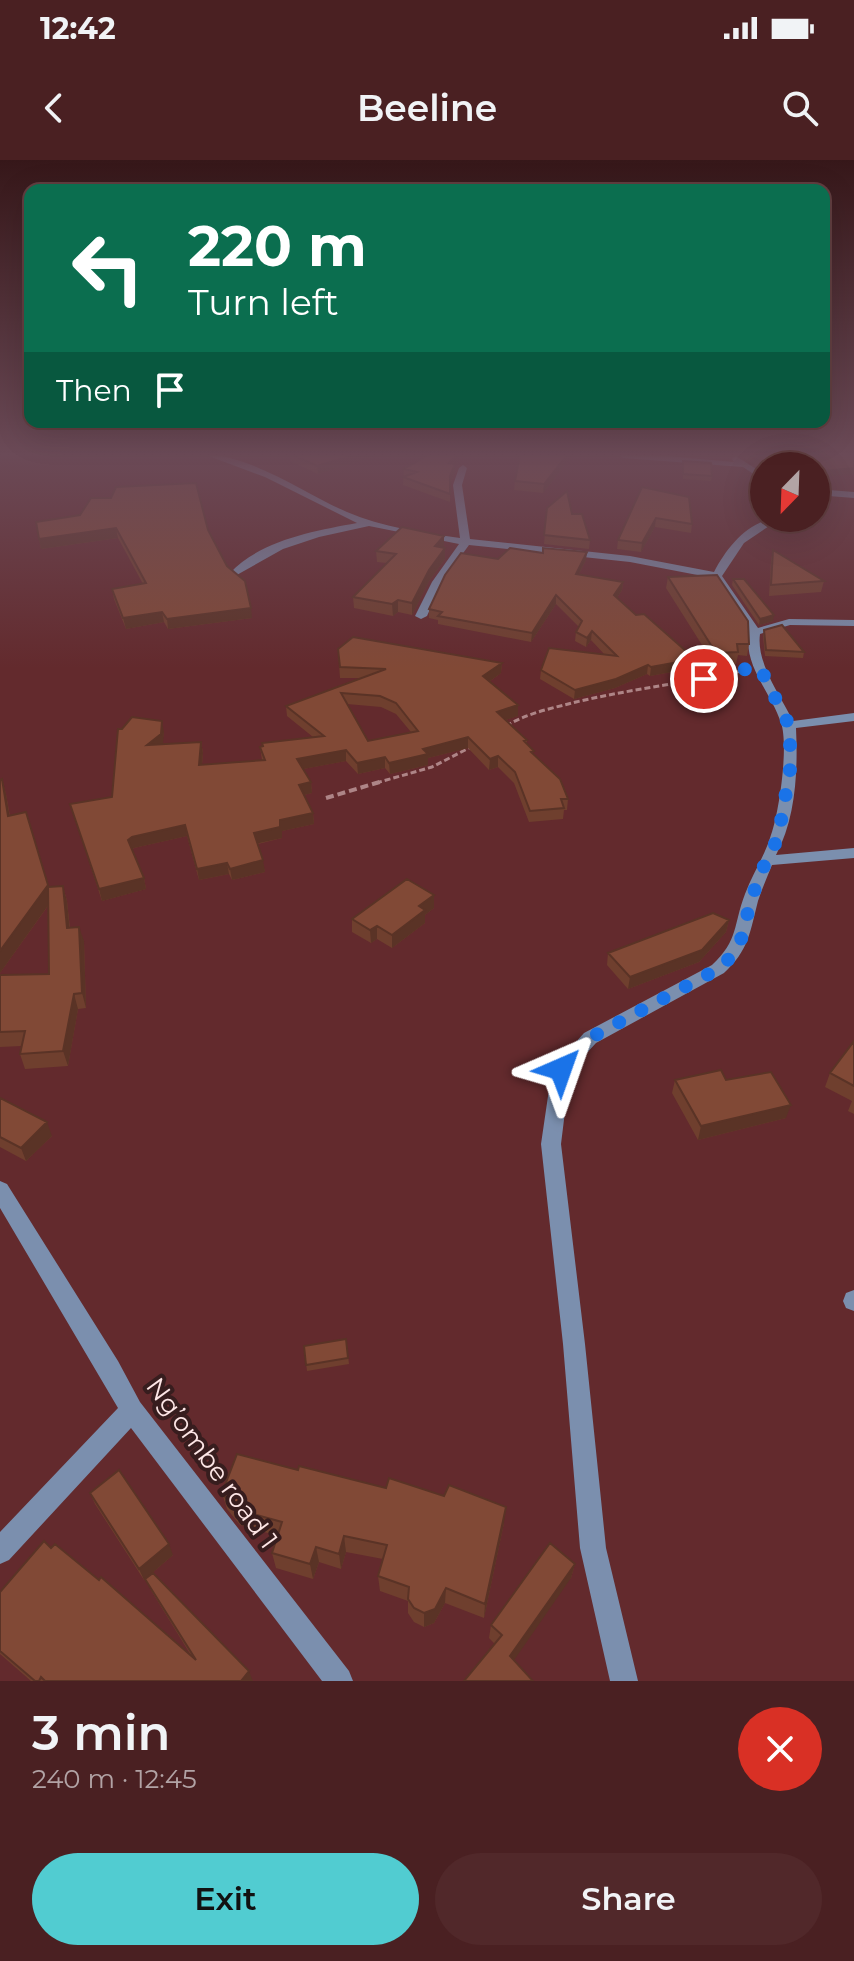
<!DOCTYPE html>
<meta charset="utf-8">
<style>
:root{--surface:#4a2022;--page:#51282a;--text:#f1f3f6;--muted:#b2a3a5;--line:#613e40;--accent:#51ccd1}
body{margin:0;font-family:Montserrat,sans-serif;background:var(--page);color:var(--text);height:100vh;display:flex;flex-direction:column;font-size:30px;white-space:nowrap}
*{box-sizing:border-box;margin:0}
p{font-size:26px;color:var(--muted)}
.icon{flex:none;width:44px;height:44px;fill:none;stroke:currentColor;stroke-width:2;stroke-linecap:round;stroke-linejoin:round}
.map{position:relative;height:1521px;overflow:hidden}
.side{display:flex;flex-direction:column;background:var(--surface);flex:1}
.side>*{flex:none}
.hud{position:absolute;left:24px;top:24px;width:806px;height:244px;border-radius:16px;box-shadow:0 8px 32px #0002,0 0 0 2px var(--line);background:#0b6e4f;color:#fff;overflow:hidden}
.needle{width:52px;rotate:203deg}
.buttons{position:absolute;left:750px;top:292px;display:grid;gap:16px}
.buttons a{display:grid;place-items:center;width:80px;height:80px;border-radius:50%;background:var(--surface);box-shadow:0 8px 32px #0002,0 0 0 2px var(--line);font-size:40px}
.pin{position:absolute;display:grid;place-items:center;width:68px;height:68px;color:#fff;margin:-34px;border:4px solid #fff;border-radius:50%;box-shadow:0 2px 8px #0007}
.me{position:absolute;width:88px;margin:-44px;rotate:43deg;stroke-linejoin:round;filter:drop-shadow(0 0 6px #0008)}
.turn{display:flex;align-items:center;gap:28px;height:168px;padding:0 32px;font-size:36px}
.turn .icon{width:104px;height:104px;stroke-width:2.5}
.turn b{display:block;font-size:56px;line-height:68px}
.then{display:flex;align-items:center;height:76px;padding:0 32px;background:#0003;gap:16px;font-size:30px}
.round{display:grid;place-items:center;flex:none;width:84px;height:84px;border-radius:42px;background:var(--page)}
.head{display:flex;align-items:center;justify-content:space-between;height:136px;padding:0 32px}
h1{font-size:48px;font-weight:600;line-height:60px}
.action{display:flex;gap:16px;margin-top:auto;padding:16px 32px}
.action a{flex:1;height:92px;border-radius:48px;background:var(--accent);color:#111;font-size:32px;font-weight:600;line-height:92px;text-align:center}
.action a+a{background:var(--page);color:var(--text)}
.status{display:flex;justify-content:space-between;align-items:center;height:56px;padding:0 40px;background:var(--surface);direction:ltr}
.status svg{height:22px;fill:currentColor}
header{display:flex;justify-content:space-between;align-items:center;height:104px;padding:0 32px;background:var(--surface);font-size:36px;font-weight:600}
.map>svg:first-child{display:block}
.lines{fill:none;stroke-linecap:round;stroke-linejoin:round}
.path-far1{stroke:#ae8587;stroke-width:3;stroke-dasharray:6 3;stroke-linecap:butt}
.path{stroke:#ae8587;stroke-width:4;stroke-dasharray:8 4;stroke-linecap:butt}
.minor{fill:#7b8fae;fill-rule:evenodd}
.wall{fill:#6f3f2e;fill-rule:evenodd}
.shaded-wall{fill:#5a3326}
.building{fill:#814936;stroke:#5a3326;stroke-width:2;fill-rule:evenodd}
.route{stroke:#1a73e8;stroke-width:14;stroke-dasharray:0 25.2}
.labels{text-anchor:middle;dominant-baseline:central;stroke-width:8;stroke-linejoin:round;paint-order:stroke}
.near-street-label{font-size:26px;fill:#fde6e6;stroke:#371d1e}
</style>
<div class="status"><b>12:42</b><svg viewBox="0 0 49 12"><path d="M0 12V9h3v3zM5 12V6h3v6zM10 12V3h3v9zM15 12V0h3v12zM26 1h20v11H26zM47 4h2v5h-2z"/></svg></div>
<header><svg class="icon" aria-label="back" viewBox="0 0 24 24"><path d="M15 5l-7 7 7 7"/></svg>Beeline<svg class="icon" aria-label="search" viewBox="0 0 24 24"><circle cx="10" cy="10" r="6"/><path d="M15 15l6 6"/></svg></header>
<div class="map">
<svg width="854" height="1521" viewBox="0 0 854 1521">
<rect width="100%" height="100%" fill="#632a2d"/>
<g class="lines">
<!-- path-far1 -->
<path class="path-far1" d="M506 566C527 553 553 548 576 542 631 529 686 523 741 511
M376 623 432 607 471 587"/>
<!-- path -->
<path class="path" d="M326 638 383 621"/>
<!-- minor -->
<path class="minor" d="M206 295C252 295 305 334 347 352 382 367 423 373 460 378L453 325 459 308 463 305 467 308 462 325 470 379 630 396 714 412C727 387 750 358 781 358L744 383 722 416 758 468 789 459 854 460V466L790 465 760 474C756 503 780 535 793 561L854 553V561L796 568C798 610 796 658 776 695L854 688V698L772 705C767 717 762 729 758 741 750 772 749 790 724 813L596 883 570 911 561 984 585 1184 606 1388 638 1521H610L580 1388 563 1184 541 984 552 909 584 873 712 805C739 780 733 765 745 734 752 715 764 697 770 678 779 655 789 585 781 563 771 532 743 506 749 472L713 418 630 402 469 385 442 422 427 456 421 459 415 456 432 422 459 384 369 366 319 377 283 389 235 416 230 413C261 380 314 371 357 363L265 317Z
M619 295H655L734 302 732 299 736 296 764 314V321L743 307 623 298Z
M816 329 854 332V338L816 335Z
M0 1021 7 1024 118 1201 140 1242 349 1511 353 1521H322L131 1268 9 1400 0 1404V1372L118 1248 0 1048Z
M854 1130V1151L846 1148 843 1141 846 1133Z"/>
</g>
<!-- wall -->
<path class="wall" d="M290 295H379L318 314 290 301Z
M573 295 543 333 514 330 515 321Z
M739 295H854L821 317 816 315V306H764L763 310Z
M683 301 712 316 711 321 683 319Z
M458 302 455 305V312L450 324V342L403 325 404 309Z
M642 327 692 364 691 373 655 367 641 392 617 389 618 380Z
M547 348 572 354 590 380 589 389 544 384Z
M36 362 208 370 252 458 168 469 164 462 126 469 114 439 112 429 143 424 118 378 41 389Z
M445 388V399L429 421 412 455 398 452 393 456 354 448 353 437 387 403 377 402 376 391Z
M773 390 824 421 821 432 769 436 771 400Z
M498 399 586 400 579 414 623 422 622 430 617 438 636 455 695 499 693 508 650 516 647 514 615 528 574 539 540 519 541 510 605 495 591 480 586 487 575 481 576 472 579 467 556 444 531 482 438 464V460L429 458V449Z
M668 417 749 484 747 496 738 495 736 504H714L666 428Z
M733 419 773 461 759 465 732 425Z
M764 470 804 492 803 498 765 496 763 476Z
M338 489 502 503 501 513 489 522 518 545V556L505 560 527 580V584L534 595 568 639 567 650H564L563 659 529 662 514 623 498 607 489 610 468 588 428 598V605L390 614 385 608 358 614 346 601 303 609 311 622 312 633 304 635 313 653 314 664 282 671V678L258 684 265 712 232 720 229 714 199 720 187 676 134 688 132 690 144 718 146 729 102 741 70 644 112 637 164 572 162 584 201 582 203 593 202 605 262 600 260 587H262V583L313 577 287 556 286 546 360 518H340ZM347 544 381 547 396 554 411 572 368 581Z
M2 619 6 634 10 656 49 727 63 726 67 741 70 768 84 781 86 848 78 849 68 906 25 909 20 894 21 886 0 887V815L49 814 48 746 0 813Z
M434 748 425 755V763L392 788 377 779 371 783 352 772V759Z
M729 760 726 772 699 802 628 829 607 805 608 793Z
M854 881V954L848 951 852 941 825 927 830 913Z
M675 920H726L786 958 698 980 672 933Z
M0 938 52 976 26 1001 0 987Z
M346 1179 349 1204 307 1211 304 1186Z
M90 1333 173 1395 144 1420 95 1344Z
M222 1333 504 1363 484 1458 445 1443 434 1463 424 1467 414 1462 408 1453V1441L380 1431 378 1416 383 1399 346 1392 341 1409 319 1402 313 1419 276 1408 272 1393 278 1376 240 1365 227 1349Z
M51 1388 192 1497 152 1432 145 1419 253 1521H31L0 1494V1432Z
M575 1404 571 1418 495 1484 489 1478 491 1465Z"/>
<!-- shaded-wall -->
<path class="shaded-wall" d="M354 295H379L318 314 317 306Z
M457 295 458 302 455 305V312L450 324 449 303Z
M567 295H573L543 333 544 324Z
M794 299 793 305 764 306 763 310 764 304Z
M854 308V314L821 317 823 311Z
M656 358 655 367 641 392 642 383Z
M116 368 118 378 41 389 39 379Z
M444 376V387L435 386Z
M445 388V399L429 421 412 455V443L429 410Z
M587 392 586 400 575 422 576 414Z
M623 422 622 430 613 444 614 435Z
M556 435V444L531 482 532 473Z
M398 440V452L393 456 392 444Z
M251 448 252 458 168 469 167 459Z
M162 452 164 462 126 469 123 458Z
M774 455 773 461 759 465 760 459Z
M592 471 591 480 586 487 587 478Z
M695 499 693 508 650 516 651 507Z
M502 503 501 513 482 527 483 516Z
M648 505 647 514 615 528 574 539 575 530Z
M518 545V556L496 563 497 552Z
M162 561 164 572 163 584 147 585Z
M468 577V588L428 598V605L390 614 389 603 423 589Z
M201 582 203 593 201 616 199 605Z
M346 590V601L298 610 297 599Z
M498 596V607L489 610 490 599Z
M385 597V608L358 614 357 603Z
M2 619 6 634 12 671 8 656Z
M311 622 312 633 300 636 299 625Z
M313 653 314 664 282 671V678L255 684 254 673 280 660Z
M185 665 187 676 134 688 131 691 128 680 132 677Z
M263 700 265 712 232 720 230 709Z
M227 703 229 714 199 720 197 709Z
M144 718 146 729 102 741 99 729Z
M48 725 52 740 0 813V791Z
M63 726 67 741 71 783 67 768Z
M434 735V748L425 755V763L392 788V775L419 746Z
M729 760 726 772 699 802 628 829 630 817Z
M377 766V779L371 783 370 770Z
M79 767 84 781 86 848 82 833Z
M74 834 78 849 68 906 63 891Z
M791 945 786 958 698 980 701 966Z
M47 962 52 976 26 1001 21 988Z
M506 1347 504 1363 484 1458 485 1444Z
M344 1376 346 1392 341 1409 339 1394Z
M169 1384 173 1395 144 1420 139 1409Z
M316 1387 319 1402 313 1419 310 1404Z
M575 1404 571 1418 508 1509 510 1496Z
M446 1428 445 1443 434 1463 424 1467V1453Z
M249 1511 253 1521H241Z"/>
<!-- building -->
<path class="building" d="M293 295H354L317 306Z
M428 295H457L449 303 455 304 450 316V334L403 317 417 312 404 309Z
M520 295H567L544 324 515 321Z
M749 295H854V308L823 311 816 308V306H810L794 299 764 304Z
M683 301 711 303 712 316 683 314Z
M196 323 208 370 227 406 245 421 251 448 167 459 162 452 123 458 112 429 146 423 116 368 39 379 36 362 80 355 91 338H111L116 327Z
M642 327 689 337 692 364 656 358 642 383 618 380Z
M567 331 572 354H582L590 380 544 375 547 348Z
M402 367 444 376 435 386 445 388 429 410 412 443 398 440 392 444 353 437 396 394 376 391Z
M510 388 543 393V388L587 392 576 414 623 422 614 435 636 455 644 454 695 499 651 507 648 505 616 519 575 530 541 510 549 488 617 496 592 471 587 478 576 472 582 461 556 435 532 473 438 456 442 452 429 449 445 415 461 393 498 399Z
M773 390 824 421 771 425Z
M717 415 748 461 749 484H737L738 492 716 493 668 417Z
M733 419H744L774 455 760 459Z
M782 465 804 492 766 490 764 470Z
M353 477 502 503 483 516 518 545 497 552 527 580 524 581 534 591 531 592 560 619 568 639H561L564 648 530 651 515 612 498 596 490 599 468 577 423 589 428 594 389 603 385 597 357 603 346 590 297 599 311 622 299 625 313 653 280 660V667L254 673 263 700 230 709 227 703 197 709 185 665 132 677 128 680 144 718 99 729 70 644 112 637 118 569H122L132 557 162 561 161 574 147 585 201 582 199 605 265 600 260 587 263 586 262 583 324 576 286 546 386 509 340 507 338 489ZM341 533 380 536 396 543 418 571 368 581Z
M2 619 8 656 26 652 48 725 0 791V620Z
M407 719 434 735 419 746 425 750 392 775 377 766 370 770 352 759Z
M63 726 67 768 79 767 82 833 74 834 63 891 20 894 25 871 0 872V815L49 814 48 727Z
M713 753 729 760 702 790 630 817 608 793Z
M854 881V926L830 913Z
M721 910 726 920 771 912 791 945 701 966 675 920Z
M0 938 47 962 21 988 0 977Z
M346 1179 348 1198 306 1205 304 1186Z
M237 1294 298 1310 299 1306 386 1328 389 1318 444 1336 449 1325 506 1347 485 1444 446 1428 435 1449 424 1453 414 1448 408 1439 409 1427 378 1416 387 1385 344 1376 339 1394 316 1387 310 1404 272 1393 282 1362 235 1349 222 1333Z
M119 1310 169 1384 139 1409 90 1333Z
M44 1381 51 1388 55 1384 99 1420 101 1417 196 1500 145 1419 153 1413 249 1511 241 1521H45L41 1517 39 1521H35L0 1491V1432Z
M550 1383 575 1404 510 1496 533 1521H464L502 1475 491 1465Z"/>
<!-- sky -->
<linearGradient id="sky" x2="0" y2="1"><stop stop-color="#361719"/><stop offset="0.58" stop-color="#6b4a57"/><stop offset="1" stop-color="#6b4a57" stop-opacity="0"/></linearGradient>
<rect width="854" height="508" fill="url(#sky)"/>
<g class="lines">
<!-- route -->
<path class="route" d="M561 909 590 878 718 809 732 796 742 777 751 739 766 701 778 678 791 604 789 565 759 506 704 519"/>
</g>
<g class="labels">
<!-- near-street labels -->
<g class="near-street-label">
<text transform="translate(212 1303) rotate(54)">Ng’ombe road 1</text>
</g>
</g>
</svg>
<div class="buttons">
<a><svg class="needle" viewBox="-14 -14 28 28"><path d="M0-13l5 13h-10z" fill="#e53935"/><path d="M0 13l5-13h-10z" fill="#b2a3a5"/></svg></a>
</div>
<div class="pin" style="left:704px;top:519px;background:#d93025"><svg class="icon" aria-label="arrive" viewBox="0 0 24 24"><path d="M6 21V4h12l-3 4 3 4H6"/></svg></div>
<svg class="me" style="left:561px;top:909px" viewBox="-20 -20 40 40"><path d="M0-17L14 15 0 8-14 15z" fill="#1a73e8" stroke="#fff" stroke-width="4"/></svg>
<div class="hud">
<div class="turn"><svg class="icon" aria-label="left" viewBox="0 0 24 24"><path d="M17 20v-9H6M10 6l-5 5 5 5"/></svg><div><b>220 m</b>Turn left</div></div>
<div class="then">Then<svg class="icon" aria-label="arrive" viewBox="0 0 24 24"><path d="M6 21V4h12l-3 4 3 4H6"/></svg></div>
</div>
</div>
<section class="side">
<div class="head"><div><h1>3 min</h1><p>240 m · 12:45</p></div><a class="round" style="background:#d93025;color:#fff"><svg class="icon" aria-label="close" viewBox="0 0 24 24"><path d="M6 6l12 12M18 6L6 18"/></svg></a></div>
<div class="action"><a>Exit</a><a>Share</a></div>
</section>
